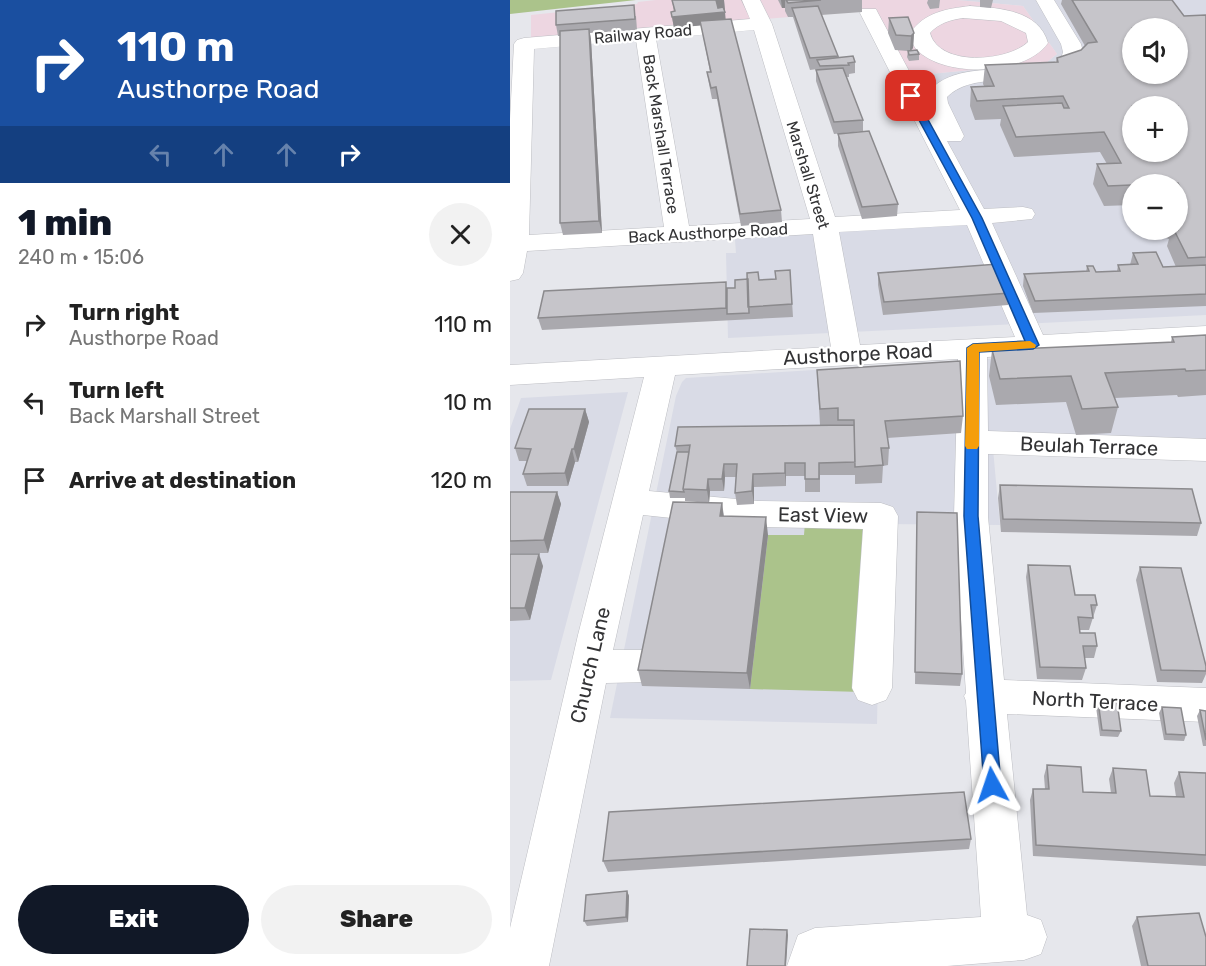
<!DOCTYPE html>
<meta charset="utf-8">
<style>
:root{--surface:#fff;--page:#f2f2f2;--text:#222;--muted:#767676;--accent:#111827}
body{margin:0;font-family:Rubik,sans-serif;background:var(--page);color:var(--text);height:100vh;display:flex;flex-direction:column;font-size:22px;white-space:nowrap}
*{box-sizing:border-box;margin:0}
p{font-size:20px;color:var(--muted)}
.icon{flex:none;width:33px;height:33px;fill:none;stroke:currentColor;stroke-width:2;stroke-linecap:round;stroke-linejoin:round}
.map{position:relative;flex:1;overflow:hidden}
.sheet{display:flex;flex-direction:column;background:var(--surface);width:510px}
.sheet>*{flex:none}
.top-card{background:#1a4fa0;color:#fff;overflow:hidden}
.fabs{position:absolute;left:612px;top:18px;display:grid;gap:12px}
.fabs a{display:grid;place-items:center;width:66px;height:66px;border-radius:50%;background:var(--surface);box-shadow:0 2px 4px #0004;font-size:30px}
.pin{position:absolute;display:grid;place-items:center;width:51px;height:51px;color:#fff;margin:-26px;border-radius:12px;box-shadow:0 3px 9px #0006}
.me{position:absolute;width:66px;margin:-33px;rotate:355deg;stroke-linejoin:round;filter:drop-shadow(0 0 4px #0008)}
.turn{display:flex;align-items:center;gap:21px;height:126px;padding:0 18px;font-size:27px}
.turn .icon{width:78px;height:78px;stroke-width:2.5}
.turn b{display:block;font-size:42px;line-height:51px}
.lanes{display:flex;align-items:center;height:57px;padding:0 18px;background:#0003;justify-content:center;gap:30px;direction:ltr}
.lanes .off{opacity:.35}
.round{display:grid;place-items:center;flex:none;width:63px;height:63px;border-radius:32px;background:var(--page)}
.summary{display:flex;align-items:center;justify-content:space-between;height:102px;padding:0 18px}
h1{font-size:36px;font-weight:800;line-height:45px;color:var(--accent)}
.action{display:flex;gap:12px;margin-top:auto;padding:12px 18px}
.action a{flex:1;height:69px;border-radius:36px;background:var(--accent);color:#fff;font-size:24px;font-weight:800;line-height:69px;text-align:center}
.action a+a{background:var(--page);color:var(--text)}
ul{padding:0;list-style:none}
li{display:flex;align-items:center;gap:18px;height:78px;padding:0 18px}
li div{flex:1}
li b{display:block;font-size:22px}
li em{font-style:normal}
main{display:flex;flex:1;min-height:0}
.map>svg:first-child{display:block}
.built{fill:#d9dbe6;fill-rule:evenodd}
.industrial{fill:#edd6e1}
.green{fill:#abc38b}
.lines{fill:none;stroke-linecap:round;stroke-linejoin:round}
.minor-casing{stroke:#bdbec3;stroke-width:1}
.minor{fill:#fff;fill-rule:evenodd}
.wall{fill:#aaa9ae}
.shaded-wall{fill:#8b8a8d}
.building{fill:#c6c5ca;stroke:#8b8a8d;stroke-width:1.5;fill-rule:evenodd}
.route{fill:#1a73e8;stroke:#114b97;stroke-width:1.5}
.slow{fill:#f59e0b}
.labels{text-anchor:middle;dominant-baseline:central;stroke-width:4.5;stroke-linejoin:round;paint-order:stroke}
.far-street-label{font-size:16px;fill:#333335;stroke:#fff}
.street-label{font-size:20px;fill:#333335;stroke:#fff}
</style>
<main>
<section class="sheet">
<div class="top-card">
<div class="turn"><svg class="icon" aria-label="right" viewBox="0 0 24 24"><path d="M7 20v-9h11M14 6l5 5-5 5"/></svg><div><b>110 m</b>Austhorpe Road</div></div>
<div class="lanes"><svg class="icon off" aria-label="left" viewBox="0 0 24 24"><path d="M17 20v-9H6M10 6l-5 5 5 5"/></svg><svg class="icon off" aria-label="ahead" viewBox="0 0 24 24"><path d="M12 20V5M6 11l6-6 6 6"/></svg><svg class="icon off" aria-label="ahead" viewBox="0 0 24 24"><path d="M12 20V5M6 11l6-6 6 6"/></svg><svg class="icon" aria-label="right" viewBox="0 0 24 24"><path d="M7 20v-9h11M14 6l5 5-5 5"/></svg></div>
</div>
<div class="summary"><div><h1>1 min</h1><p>240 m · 15:06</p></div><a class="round"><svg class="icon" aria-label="close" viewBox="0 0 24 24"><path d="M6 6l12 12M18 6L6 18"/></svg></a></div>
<ul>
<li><svg class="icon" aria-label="right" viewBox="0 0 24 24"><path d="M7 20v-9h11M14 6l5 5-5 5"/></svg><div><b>Turn right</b><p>Austhorpe Road</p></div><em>110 m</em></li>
<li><svg class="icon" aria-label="left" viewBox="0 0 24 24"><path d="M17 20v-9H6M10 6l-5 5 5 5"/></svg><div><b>Turn left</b><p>Back Marshall Street</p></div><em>10 m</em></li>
<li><svg class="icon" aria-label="arrive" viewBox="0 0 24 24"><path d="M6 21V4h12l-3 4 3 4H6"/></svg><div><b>Arrive at destination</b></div><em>120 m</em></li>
</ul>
<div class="action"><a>Exit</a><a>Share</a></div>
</section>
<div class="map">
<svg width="696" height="966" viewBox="0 0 696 966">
<rect width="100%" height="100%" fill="#e6e7ec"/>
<!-- built -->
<path class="built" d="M447 0H696V315L218 338 216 253H226L224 227 467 210 399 83 419 74 536 63 547 54 513 6ZM622 28H668V74H622ZM622 106H668V152H622ZM622 184H668V230H622Z
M696 345V453L483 449 490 525 371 524 367 724 100 718 166 396 172 382 176 378Z
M118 392 41 680 0 681V429L11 398Z"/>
<!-- industrial -->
<path class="industrial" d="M146 0H447L513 6 547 54 536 63 419 74 395 70 364 10 21 38V15L127 4 128 2Z"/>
<!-- green -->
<path class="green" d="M0 0H126L0 14Z
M295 522 358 523 352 692 240 689 258 535H294Z"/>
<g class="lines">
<!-- minor casing -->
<g class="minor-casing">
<path id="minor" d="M232 0H250L262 24 325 217 450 210 350 13 352 9H366L368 13 420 110 415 96C445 54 511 80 551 59L553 52 551 44 526 0H544L571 44 573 52 567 66C555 73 545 77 532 79 502 83 460 74 437 97L438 103 454 136 451 141H437L474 209 513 207 522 209 525 214 522 219 482 223 533 335 696 326V344L477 357 478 431 696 439V461L478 454V517L494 680 696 688V722L497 714 517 915 531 920 537 937 531 954 514 960 437 966H277L288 935 305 928 471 917 456 701 454 696 456 693 444 517 448 359 165 375 139 491 248 501 371 503 383 507 388 516 382 688 376 700 362 705 348 700 342 688 353 529 248 527 133 515 103 650H136L150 654 155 666 150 678 136 682 96 683 39 966H0V928L68 635 134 377 0 385V365L321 347 303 234 17 251 13 273 9 279 0 281V119L4 44 7 40 14 38 240 19ZM244 30 300 219 179 226 146 39ZM126 40 154 227 19 235 24 49ZM457 225 505 337 350 345 329 232Z
M460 6C489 8 529 10 538 43 515 76 434 78 407 50 402 45 402 39 400 33 415 12 436 9 460 6ZM453 18 491 21 516 33 518 42C497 62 429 67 420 33 429 23 440 20 453 18Z"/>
</g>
<!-- minor -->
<use href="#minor" class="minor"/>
</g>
<!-- wall -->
<path class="wall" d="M162 0H214L215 19 271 210 272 222 231 226 207 99H202L199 84 197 72H200L191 25 164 28 161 12H164Z
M268 0H352V12L311 15 328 58 345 62V73L339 74V77H336L353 120V131L324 134 306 81V70L307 69 300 70 283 17H278L275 11V8H272Z
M418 0H430L429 8 420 9 417 3Z
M470 0H483L481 8 470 7Z
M552 0H662L674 16 696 15V306L523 313 513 286 514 274 576 272 577 266 586 272 607 271 608 265H620L623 253 653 267H666L657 246 659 239 653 237 650 230H668V184H622V205L594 206 583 184 587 164H597L590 152 504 157 490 125 491 119 465 120 460 106 461 87 474 86 473 84 475 65 546 62 547 58 571 50 575 46 551 4Z
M126 16 127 30 80 33 81 40 92 233 53 235 50 223V36H48L46 25Z
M379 18 404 33 403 48 401 51 409 54V60L399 61 397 57 398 51 385 50 378 33Z
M328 134 388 204 387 216 352 219 328 146Z
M280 270 283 317 32 330 28 318 217 288H225L249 280 266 279Z
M368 273 500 293 498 305 373 315 368 285Z
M696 335V395L668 397 667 395 605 398 608 407 601 433 566 435 556 402 486 405 479 376 482 350 661 342 662 337Z
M307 370 453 416 451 433 377 438 379 448 378 465 373 466 372 483 345 484V475H310V492H295V476H276V486L244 487V504L227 505 225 493 226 477H215L214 491H200L199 503 175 501V498H160L159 491 167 452 165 446 310 425Z
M75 409 79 422 68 462H65L58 486H17L13 474 17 461H9L5 448Z
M490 485 691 523 687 536 491 532 488 498Z
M0 492H47L51 504 38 553H0Z
M212 503 214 516 258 535 240 689 132 686 128 670Z
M407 512 452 674 450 686 405 684Z
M0 554 33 566 20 620 0 621Z
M518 565 565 595 587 605 579 630H570V633L587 646 584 658H574L576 668 572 680 527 679 516 577Z
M630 567 696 666V674L692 683 647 682 626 580Z
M588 701 611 731 608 737 590 736 586 707Z
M652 707 676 735 674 741 654 740 649 713Z
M690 710 696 711V746H693L687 716Z
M537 765 573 792 601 793 599 779 603 768 640 796 666 797 664 783 669 772 696 773V866L523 856 520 800 523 789H535L534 776Z
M461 839 459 849 98 872 93 861Z
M117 891 119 896 118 922 77 926 74 921Z
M627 917 696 966H631L622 926Z"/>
<!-- shaded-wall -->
<path class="shaded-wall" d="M206 0H214L215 10 207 11Z
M271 0H275V8H272Z
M215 12 216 23 164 28 162 17Z
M79 29 81 40 92 233 89 221Z
M404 33 403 48 400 51 401 36Z
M75 409 79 422 68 462 64 449Z
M62 449 65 462 58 486 55 473Z
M275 463 276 476V486L275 473Z
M214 464 215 477 214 491 212 479Z
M243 474 244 487V504L242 491Z
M198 479 200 491 199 503 197 490Z
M47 492 51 504 38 553 34 540Z
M212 503 214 521 210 516Z
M256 517 258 535 240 689 237 673Z
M29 554 33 566 20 620 15 608Z
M117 891 119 896 118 922 116 917Z
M277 930 278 935 276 966H275Z"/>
<!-- building -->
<path class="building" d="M162 0H209H206L208 8 213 7 215 12 162 17 161 12 165 11Z
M276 0H311L278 3Z
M562 0H662L674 16 696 15V257L678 258 664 230H668V226L670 225 668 220V199H676L668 183 598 186 587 164 611 163 594 132 506 137 493 106 552 103 554 108H559L553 96 467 101 461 87 484 86 475 65 548 62 547 58 571 50 578 43 587 42ZM622 28H668V74H622ZM622 106H668V152H622Z
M124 5 125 19 46 25V11Z
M308 6 328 56 300 58 282 8Z
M398 17 404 33 401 36 386 35 379 18Z
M221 19 271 210 230 214 206 87 201 88 197 72H201L190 21Z
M79 29 89 221 50 223V31Z
M407 50 409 54 399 55 398 51Z
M343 56 345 62 338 63 339 65 310 66 307 60Z
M333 68 353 120 324 122 306 70Z
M359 131 388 204 352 207 328 134Z
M646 252 653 267 696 265V294L525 301 514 274 579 271 577 266H583L586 272 610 271 608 265 628 264 623 253Z
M488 264 500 293 374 302 368 273Z
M280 270 282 304 238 307 237 273 248 272 249 280 266 279 265 271Z
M238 279 239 313 217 314V288H225V280Z
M216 282V308L28 318 34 291Z
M696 335V370L676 371 675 369 595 373 608 407 572 409 561 376 490 379 482 350 664 342 662 337Z
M450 361 453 416 375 421 379 448H371L373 465 345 467 344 420H328V408L310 409 307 370Z
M19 409H75L64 449H62L55 473 13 474 21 449 5 448Z
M344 425 345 462 309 463V479H295V463H275V473L243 474 242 491 225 493 227 464H214L212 479H198L197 490 173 489 180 445 165 446 168 427Z
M167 452H179L173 489 174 492 159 491Z
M490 485 682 489 691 523 493 519Z
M0 492H47L34 540 0 541Z
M163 502 212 503 210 516 256 517 237 673 128 670Z
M407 512 447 513 452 674 405 672Z
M0 554H29L15 608H0Z
M518 565 560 566 565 595H585L587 605H581L583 618 568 617 570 633H585L587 646H573L576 668 530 667Z
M630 567 671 568 696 666V671L651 670Z
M588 701 607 702 611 731 592 730Z
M652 707 671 708 676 735 656 734Z
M690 710 696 711V740Z
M537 765 571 767 573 792 606 793 603 768 636 770 640 796 674 797 669 772 696 773V855L526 845 523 789H539Z
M454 792 461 839 93 861 99 812Z
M117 891 116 917 74 921 76 895Z
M689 913 696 937V966H638L627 917Z
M240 929 277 930 275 966H237Z"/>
<!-- route -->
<path class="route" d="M401 93 405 96 472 218 529 345 523 349 469 352 468 516 491 785 489 791 482 793 476 791 474 785 454 516 457 348 463 344 515 341 462 218 396 96Z"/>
<!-- slow -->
<path class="slow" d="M520 341 526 345 525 348 469 352V446L467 449H457L455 446 457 348 463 344Z"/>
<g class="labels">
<!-- far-street labels -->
<g class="far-street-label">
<text transform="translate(133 34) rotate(-5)">Railway Road</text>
<text transform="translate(151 134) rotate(81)">Back Marshall Terrace</text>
<text transform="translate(298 175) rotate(73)">Marshall Street</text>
<text transform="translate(198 233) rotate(-3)">Back Austhorpe Road</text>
</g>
<!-- street labels -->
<g class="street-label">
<text transform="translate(348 354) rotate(-3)">Austhorpe Road</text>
<text transform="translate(579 446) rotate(2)">Beulah Terrace</text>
<text transform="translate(313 515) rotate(1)">East View</text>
<text transform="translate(80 665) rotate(-77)">Church Lane</text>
<text transform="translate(585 701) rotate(3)">North Terrace</text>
</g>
</g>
</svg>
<div class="fabs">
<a><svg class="icon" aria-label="sound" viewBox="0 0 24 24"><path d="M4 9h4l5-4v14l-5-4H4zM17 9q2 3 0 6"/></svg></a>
<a>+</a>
<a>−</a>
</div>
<div class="pin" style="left:401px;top:96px;background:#d93025"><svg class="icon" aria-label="arrive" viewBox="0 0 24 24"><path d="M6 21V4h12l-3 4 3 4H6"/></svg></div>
<svg class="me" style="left:482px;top:785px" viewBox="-20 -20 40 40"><path d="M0-17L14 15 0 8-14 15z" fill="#1a73e8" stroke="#fff" stroke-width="4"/></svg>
</div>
</main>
